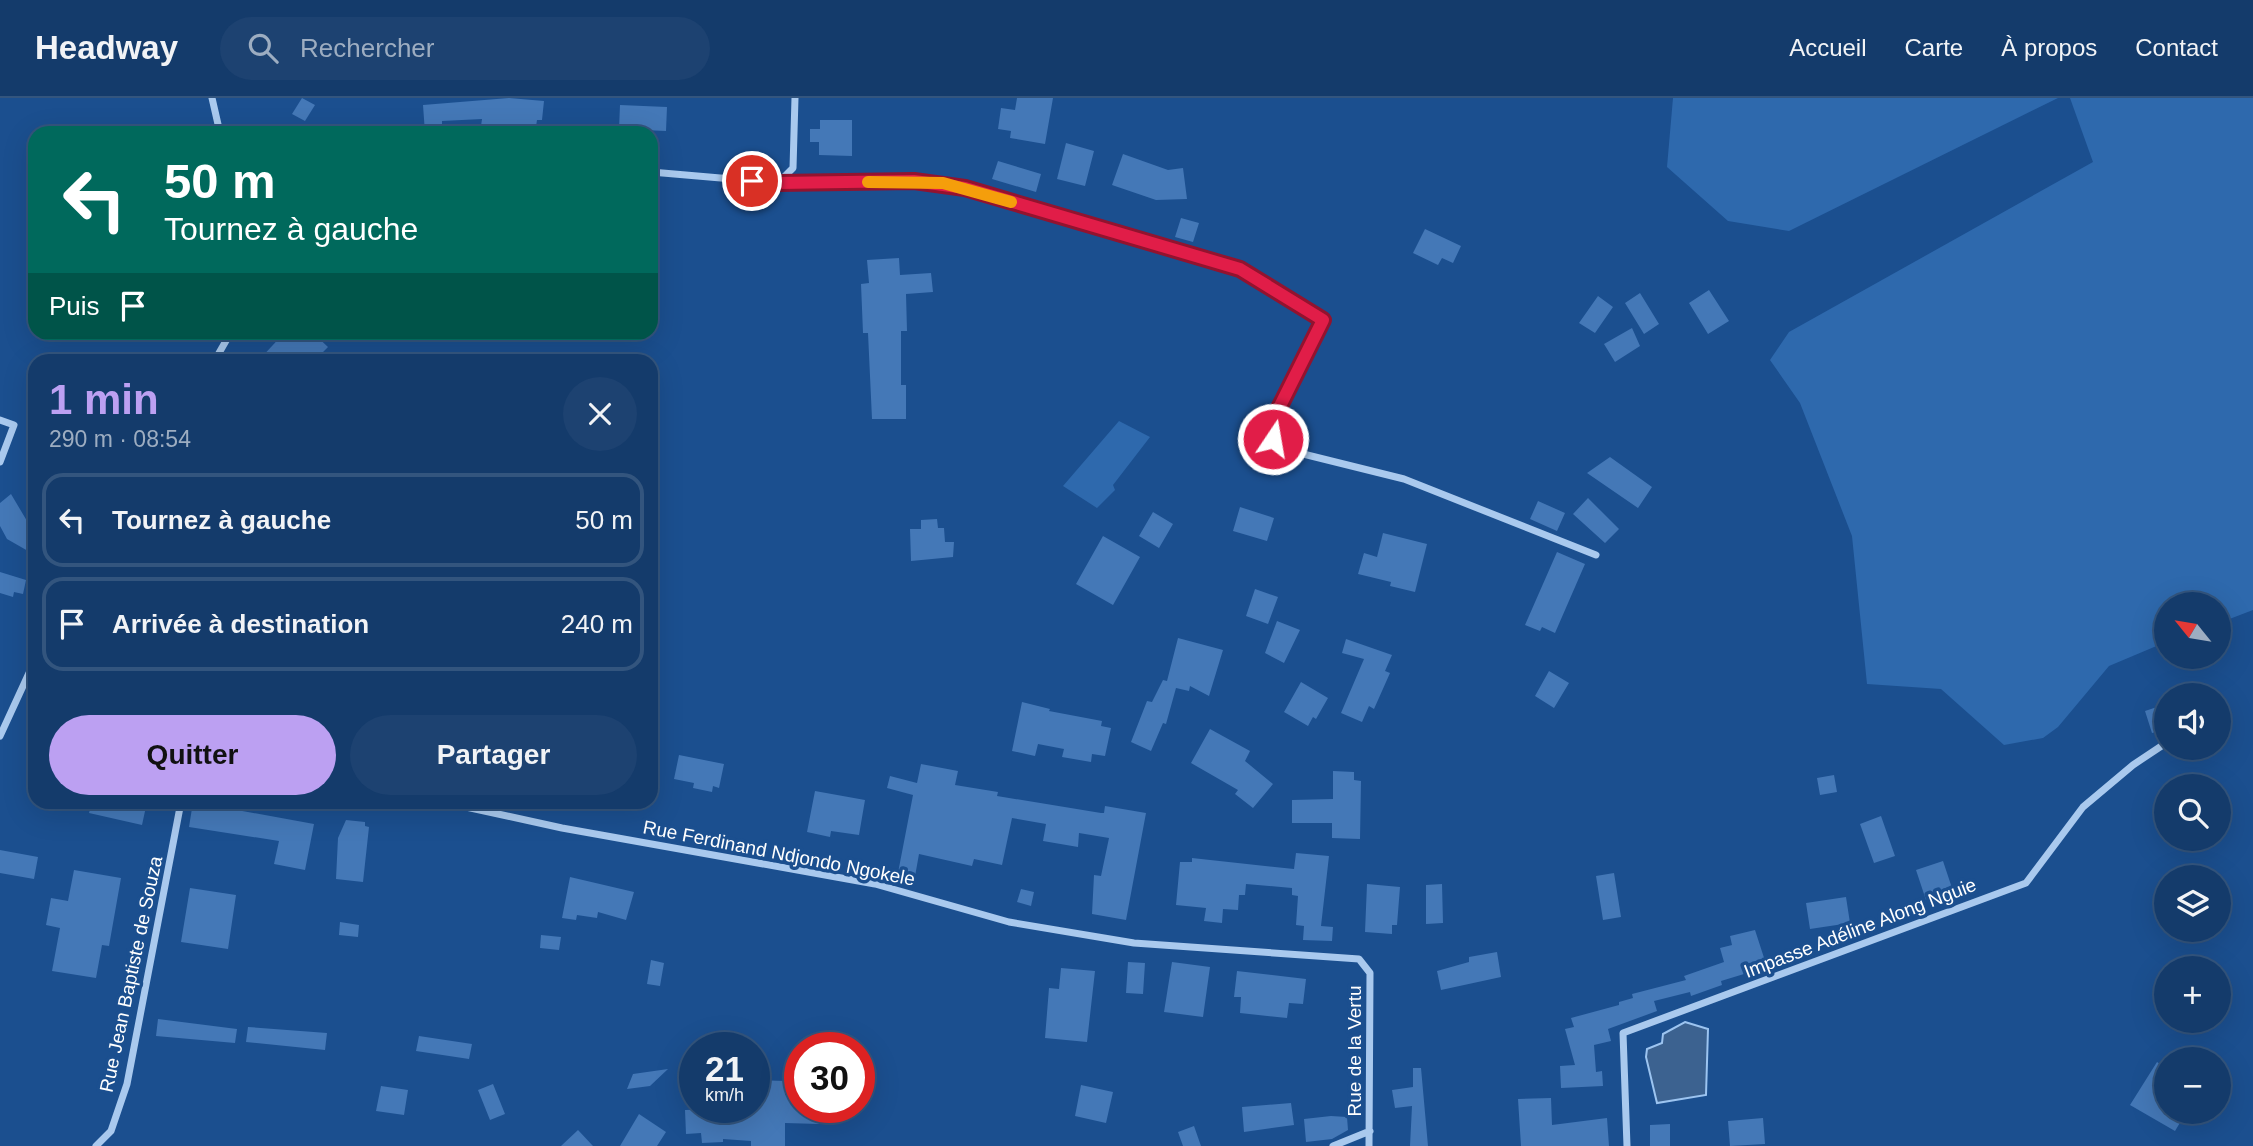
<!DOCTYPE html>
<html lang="fr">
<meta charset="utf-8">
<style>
:root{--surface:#143b6b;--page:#1d4271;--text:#f1f3f6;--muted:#9dadc1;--line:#33557e;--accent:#bca0f2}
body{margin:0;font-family:Helvetica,sans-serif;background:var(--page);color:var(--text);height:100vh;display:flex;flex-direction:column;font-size:26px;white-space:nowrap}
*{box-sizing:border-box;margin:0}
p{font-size:23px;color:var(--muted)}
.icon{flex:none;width:38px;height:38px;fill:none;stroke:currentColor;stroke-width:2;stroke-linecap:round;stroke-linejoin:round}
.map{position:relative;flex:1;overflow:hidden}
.details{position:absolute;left:28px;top:256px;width:630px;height:455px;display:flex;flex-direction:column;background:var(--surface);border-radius:21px;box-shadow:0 7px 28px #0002,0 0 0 2px var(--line)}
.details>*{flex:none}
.guide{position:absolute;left:28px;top:28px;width:630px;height:214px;border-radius:21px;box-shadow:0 7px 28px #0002,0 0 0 2px var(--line);background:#00695c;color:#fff;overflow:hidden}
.needle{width:46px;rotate:300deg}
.fabs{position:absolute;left:2154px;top:494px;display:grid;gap:14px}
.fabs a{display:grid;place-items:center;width:77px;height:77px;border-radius:50%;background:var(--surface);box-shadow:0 7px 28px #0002,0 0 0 2px var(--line);font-size:35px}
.speed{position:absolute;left:679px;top:934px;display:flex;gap:14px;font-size:35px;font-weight:700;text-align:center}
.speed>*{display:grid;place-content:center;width:91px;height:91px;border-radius:50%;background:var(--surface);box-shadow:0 7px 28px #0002,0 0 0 2px var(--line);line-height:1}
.speed small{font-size:18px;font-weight:400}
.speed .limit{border:10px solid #d22;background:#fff;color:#111}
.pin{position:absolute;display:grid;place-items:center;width:60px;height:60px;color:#fff;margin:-30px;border:4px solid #fff;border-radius:50%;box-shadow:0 2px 7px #0007}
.me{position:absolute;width:77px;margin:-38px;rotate:12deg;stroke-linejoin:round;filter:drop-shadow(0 0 5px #0008)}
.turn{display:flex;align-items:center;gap:24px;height:147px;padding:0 21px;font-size:32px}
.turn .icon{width:91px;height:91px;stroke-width:2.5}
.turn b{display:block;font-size:49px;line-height:60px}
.then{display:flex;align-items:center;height:66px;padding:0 21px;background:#0003;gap:14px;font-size:26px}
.round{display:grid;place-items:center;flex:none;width:74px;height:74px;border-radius:37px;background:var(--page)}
.overview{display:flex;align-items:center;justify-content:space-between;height:119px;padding:0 21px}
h1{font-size:42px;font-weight:700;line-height:52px;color:var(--accent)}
.action{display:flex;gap:14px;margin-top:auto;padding:14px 21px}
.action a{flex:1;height:80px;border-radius:42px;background:var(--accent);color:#111;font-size:28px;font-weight:700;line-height:80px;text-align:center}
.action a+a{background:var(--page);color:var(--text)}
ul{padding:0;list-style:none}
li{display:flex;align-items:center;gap:21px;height:94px;margin:0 14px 10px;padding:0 7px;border:4px solid var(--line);border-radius:21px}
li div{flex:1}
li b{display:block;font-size:26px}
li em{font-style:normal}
header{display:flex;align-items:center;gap:42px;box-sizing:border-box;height:98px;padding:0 35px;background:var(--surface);border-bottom:2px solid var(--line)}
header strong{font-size:33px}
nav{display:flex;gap:38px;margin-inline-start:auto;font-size:24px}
.search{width:490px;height:63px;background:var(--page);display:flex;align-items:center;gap:18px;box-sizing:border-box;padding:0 24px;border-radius:38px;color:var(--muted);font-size:26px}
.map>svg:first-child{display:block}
.green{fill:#2e69ad}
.water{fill:#3c6290;stroke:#9cc4f0;stroke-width:2}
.building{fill:#4478b7}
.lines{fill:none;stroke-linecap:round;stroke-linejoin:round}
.minor{stroke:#a9c9ee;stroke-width:7}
.route-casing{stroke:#92132f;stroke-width:18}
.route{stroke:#e11d48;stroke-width:12}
.slow{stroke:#f59e0b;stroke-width:12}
.labels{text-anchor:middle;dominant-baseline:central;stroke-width:7;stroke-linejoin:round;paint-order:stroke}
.street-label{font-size:19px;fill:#fff;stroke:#1b4f8f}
</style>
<header>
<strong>Headway</strong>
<div class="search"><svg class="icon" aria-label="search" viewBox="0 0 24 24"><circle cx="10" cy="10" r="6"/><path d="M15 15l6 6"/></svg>Rechercher</div>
<nav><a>Accueil</a><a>Carte</a><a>À propos</a><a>Contact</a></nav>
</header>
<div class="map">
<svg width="2253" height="1048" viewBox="0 0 2253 1048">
<rect width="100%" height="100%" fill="#1b4f8f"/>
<!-- green -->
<path class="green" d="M1673 0H2058L1789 133 1728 123 1667 69Z
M2070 0H2253V512L2219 525V506H2166V544L2109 568 2058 629 2043 640 2004 647 1941 591 1867 586 1852 438 1800 305 1770 262 1789 234 2093 64Z
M1119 323 1150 339 1113 387 1115 392 1097 410 1063 388Z"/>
<!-- water -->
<path class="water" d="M1685 924 1708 931 1706 997 1657 1005 1646 959 1647 951 1662 945 1663 936Z"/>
<!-- building -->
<path class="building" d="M302 0 315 7 305 23 292 16Z
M509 0 544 3 542 22H537L535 35H480L482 21 442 23V35H425L423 7Z
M1017 0H1053L1045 46 1010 40 1011 33 998 31 1001 10 1015 12Z
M620 7 667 9 666 33 619 31Z
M820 22H852V58L819 57V44H810V31H820Z
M1066 45 1094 53 1085 88 1057 81Z
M1123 56 1168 72 1183 70 1187 101 1156 102 1112 87Z
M998 63 1041 76 1036 94 992 81Z
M1181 120 1199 125 1193 144 1175 139Z
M1425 131 1461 148 1453 165 1442 160 1438 167 1413 155Z
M899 160 900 177 931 175 933 194 906 196 907 233H901V287H906V321H872L868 235H863L861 186 869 185 867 162Z
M1709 192 1729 223 1708 236 1689 205Z
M1640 195 1659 226 1644 236 1625 205Z
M1598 198 1613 209 1595 235 1579 225Z
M1632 230 1640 248 1615 264 1604 246Z
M285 234H312L328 249 323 254 333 262H259Z
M1610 359 1652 389 1638 410 1587 375Z
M11 396 27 423 35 427V457L7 441 0 428V405Z
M1588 400 1619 431 1605 445 1573 416Z
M1538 403 1565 415 1557 433 1530 421Z
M1240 409 1274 420 1267 443 1233 433Z
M1153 414 1173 426 1159 450 1139 438Z
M937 421 938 430H944L945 444H954L953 459 911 463 910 431H921V422Z
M1383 435 1427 446 1415 494 1390 488 1391 484 1358 476 1364 455 1377 459Z
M1103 438 1140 459 1113 507 1076 486Z
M1557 454 1585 466 1555 535 1542 529 1540 533 1525 527Z
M0 474 26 482 23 496 14 494 13 499 0 495Z
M1255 491 1278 499 1268 526 1246 518Z
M1277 523 1300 532 1284 565 1265 555Z
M1178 540 1223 552 1209 598 1190 588 1189 593 1176 590 1166 626 1163 625 1151 653 1131 644 1147 603 1152 604 1163 582 1167 583Z
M1346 541 1392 557 1385 573 1390 575 1374 611 1369 608 1362 624 1341 615 1364 561 1342 555Z
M1549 573 1569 585 1554 610 1535 598Z
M1301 584 1328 600 1316 621 1313 619 1308 628 1284 614Z
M1022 604 1050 611 1049 613 1102 623 1101 628 1111 630 1105 658 1092 656 1091 664 1062 659 1064 651 1038 646 1035 658 1012 653Z
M2166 606V631L2152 635 2145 613Z
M1210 631 1250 653 1245 663 1273 686 1253 710 1235 696 1238 692 1191 665Z
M679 657 724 666 719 690 713 688 712 694 693 690 694 685 674 681Z
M921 666 958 673 955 687 998 694 997 698 1101 715H1104L1105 708 1146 715 1126 822 1092 816 1094 777 1101 778 1109 740 1079 735 1078 749 1043 743 1046 726 1012 720 1002 767 974 761 972 768 919 756 914 784 897 780 913 697 887 690 890 678 917 685Z
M1333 673 1354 674V682L1361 683 1360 741 1332 740V725H1292V702L1333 701Z
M1834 677 1837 694 1820 697 1817 680Z
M815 693 865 702 859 737 831 733 830 739 807 734Z
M92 704H147L142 727 89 715Z
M193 704 314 726 305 772 274 766 279 743 189 729Z
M1881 718 1895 758 1874 765 1860 726Z
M346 722 365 724V728L369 729 363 784 336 781 338 740Z
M0 752 38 759 34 781 0 775Z
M1296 755 1329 758 1321 828 1333 829 1332 843 1303 842 1304 828 1296 827 1298 798 1292 797V790L1246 786 1245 797H1239L1238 812 1223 811 1222 825 1204 823 1206 810 1176 807 1180 764H1192V760L1294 771Z
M1943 763 1953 793 1926 802 1916 772Z
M74 772 121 780 109 848 102 847 96 880 52 873 60 830 46 827 51 800 68 803Z
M1614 775 1621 819 1603 822 1596 778Z
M570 779 634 794 626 822 598 814 597 820 577 817 576 822 562 820Z
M1367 786 1400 789 1397 827H1392V836L1365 834Z
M1442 786 1443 825 1426 826V787Z
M190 790 236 797 228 851 181 844Z
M1021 791 1034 794 1031 808 1017 804Z
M1846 799 1850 825 1810 831 1806 805Z
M340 824 359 827 358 839 339 837Z
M1755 832 1767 869 1721 883 1722 887 1691 898 1690 894 1654 903 1657 913 1608 931 1611 943 1594 947 1596 974 1602 973 1603 988 1561 990 1560 968 1575 967 1565 931 1574 929 1571 920 1619 907V904L1633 900 1632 896 1686 882 1684 878 1724 864 1720 850 1732 847 1730 838Z
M541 837 561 839 559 852 540 850Z
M1497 854 1501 879 1441 892 1437 873 1469 864V859Z
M651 862 664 865 660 888 647 886Z
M1128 864 1145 865 1143 896 1126 895Z
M1172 864 1210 869 1203 919 1164 914Z
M1061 870 1095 873 1087 944 1045 940 1049 890 1059 891Z
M1237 873 1306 881 1303 906 1289 905 1287 920 1240 915 1241 899H1234Z
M158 921 237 931 235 945 156 938Z
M248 929 327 935 325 952 246 944Z
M419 938 472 946 469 961 416 953Z
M2157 964 2166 970V1013H2187L2175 1033 2130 1007Z
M1413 970H1421L1428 1048H1410L1412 1008 1395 1010 1392 992 1413 989Z
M668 971 650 988 627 991 633 976Z
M754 982 785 983V997H800V1010H819V1026L785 1025V1048H751V1043L723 1041V1044L702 1045 701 1035 686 1036 685 1012 754 1010Z
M493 986 505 1016 490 1022 478 992Z
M1081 987 1113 994 1106 1025 1075 1018Z
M381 988 408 992 404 1017 376 1013Z
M1551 1000 1552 1027 1607 1020 1609 1048H1521L1518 1001Z
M1291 1005 1294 1027 1244 1034 1242 1009Z
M639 1016 666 1034 657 1048H620Z
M1331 1018 1347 1019 1348 1032 1332 1041 1306 1044 1304 1021Z
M1763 1020 1765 1046 1730 1048 1728 1023Z
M1670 1026V1048H1650V1027Z
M1194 1028 1201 1048H1183L1178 1034Z
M578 1032 593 1048H561Z"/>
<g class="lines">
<!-- minor -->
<path class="minor" d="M212 0 220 35
M651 74 778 85 914 83 965 90 1240 171 1323 221 1273 322V341L1279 350 1404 381 1596 457
M778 85 793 70 795 0
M215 262 231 234
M0 322 14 327 0 364
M0 638 35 562
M443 704 562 730 875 786 1009 824 1134 845 1359 861 1370 875 1369 1048
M96 1048 111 1033 127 986 181 704
M1333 1048 1370 1033
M1627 1048 1623 935 2026 785 2083 709 2133 667 2166 645"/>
</g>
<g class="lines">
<!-- route casing -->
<g class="route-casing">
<path id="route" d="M752 83 778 85 914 83 965 90 1240 171 1323 222 1273 322V341"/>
</g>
<!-- route -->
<use href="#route" class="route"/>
<!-- slow -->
<path class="slow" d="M868 84 943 85 1011 104"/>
</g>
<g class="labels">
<!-- street labels -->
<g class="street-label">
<text transform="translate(779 755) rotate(11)">Rue Ferdinand Ndjondo Ngokele</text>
<text transform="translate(1860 830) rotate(-21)">Impasse Adéline Along Nguie</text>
<text transform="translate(131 876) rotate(-78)">Rue Jean Baptiste de Souza</text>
<text transform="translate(1354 953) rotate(-90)">Rue de la Vertu</text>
</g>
</g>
</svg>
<div class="fabs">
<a><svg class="needle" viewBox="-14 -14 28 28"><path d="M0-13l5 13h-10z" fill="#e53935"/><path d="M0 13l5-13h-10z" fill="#9dadc1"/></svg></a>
<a><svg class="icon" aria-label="sound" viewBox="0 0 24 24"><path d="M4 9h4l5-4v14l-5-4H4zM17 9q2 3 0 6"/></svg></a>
<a><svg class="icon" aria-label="search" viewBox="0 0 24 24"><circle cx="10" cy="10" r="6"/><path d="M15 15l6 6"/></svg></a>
<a><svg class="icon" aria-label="layers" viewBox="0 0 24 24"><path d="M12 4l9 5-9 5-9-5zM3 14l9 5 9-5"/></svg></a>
<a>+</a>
<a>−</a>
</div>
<div class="speed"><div>21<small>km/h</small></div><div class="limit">30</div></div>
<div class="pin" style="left:752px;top:83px;background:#d93025"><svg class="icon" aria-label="arrive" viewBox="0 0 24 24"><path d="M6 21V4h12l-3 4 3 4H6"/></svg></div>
<svg class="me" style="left:1273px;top:341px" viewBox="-20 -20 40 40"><circle r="17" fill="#e11d48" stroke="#fff" stroke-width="3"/><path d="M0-11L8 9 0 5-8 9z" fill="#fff"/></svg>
<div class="guide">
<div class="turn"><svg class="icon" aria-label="left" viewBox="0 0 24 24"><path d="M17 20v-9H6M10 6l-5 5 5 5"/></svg><div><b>50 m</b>Tournez à gauche</div></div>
<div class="then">Puis<svg class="icon" aria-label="arrive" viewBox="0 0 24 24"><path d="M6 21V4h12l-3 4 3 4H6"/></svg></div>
</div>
<section class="details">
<div class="overview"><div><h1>1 min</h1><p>290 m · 08:54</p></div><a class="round"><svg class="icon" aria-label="close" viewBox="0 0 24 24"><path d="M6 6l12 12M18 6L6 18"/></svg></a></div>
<ul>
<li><svg class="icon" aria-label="left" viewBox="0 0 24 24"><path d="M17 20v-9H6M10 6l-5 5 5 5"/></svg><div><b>Tournez à gauche</b></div><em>50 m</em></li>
<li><svg class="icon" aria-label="arrive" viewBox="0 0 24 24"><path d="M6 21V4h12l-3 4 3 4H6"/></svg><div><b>Arrivée à destination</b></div><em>240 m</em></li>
</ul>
<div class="action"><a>Quitter</a><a>Partager</a></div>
</section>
</div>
